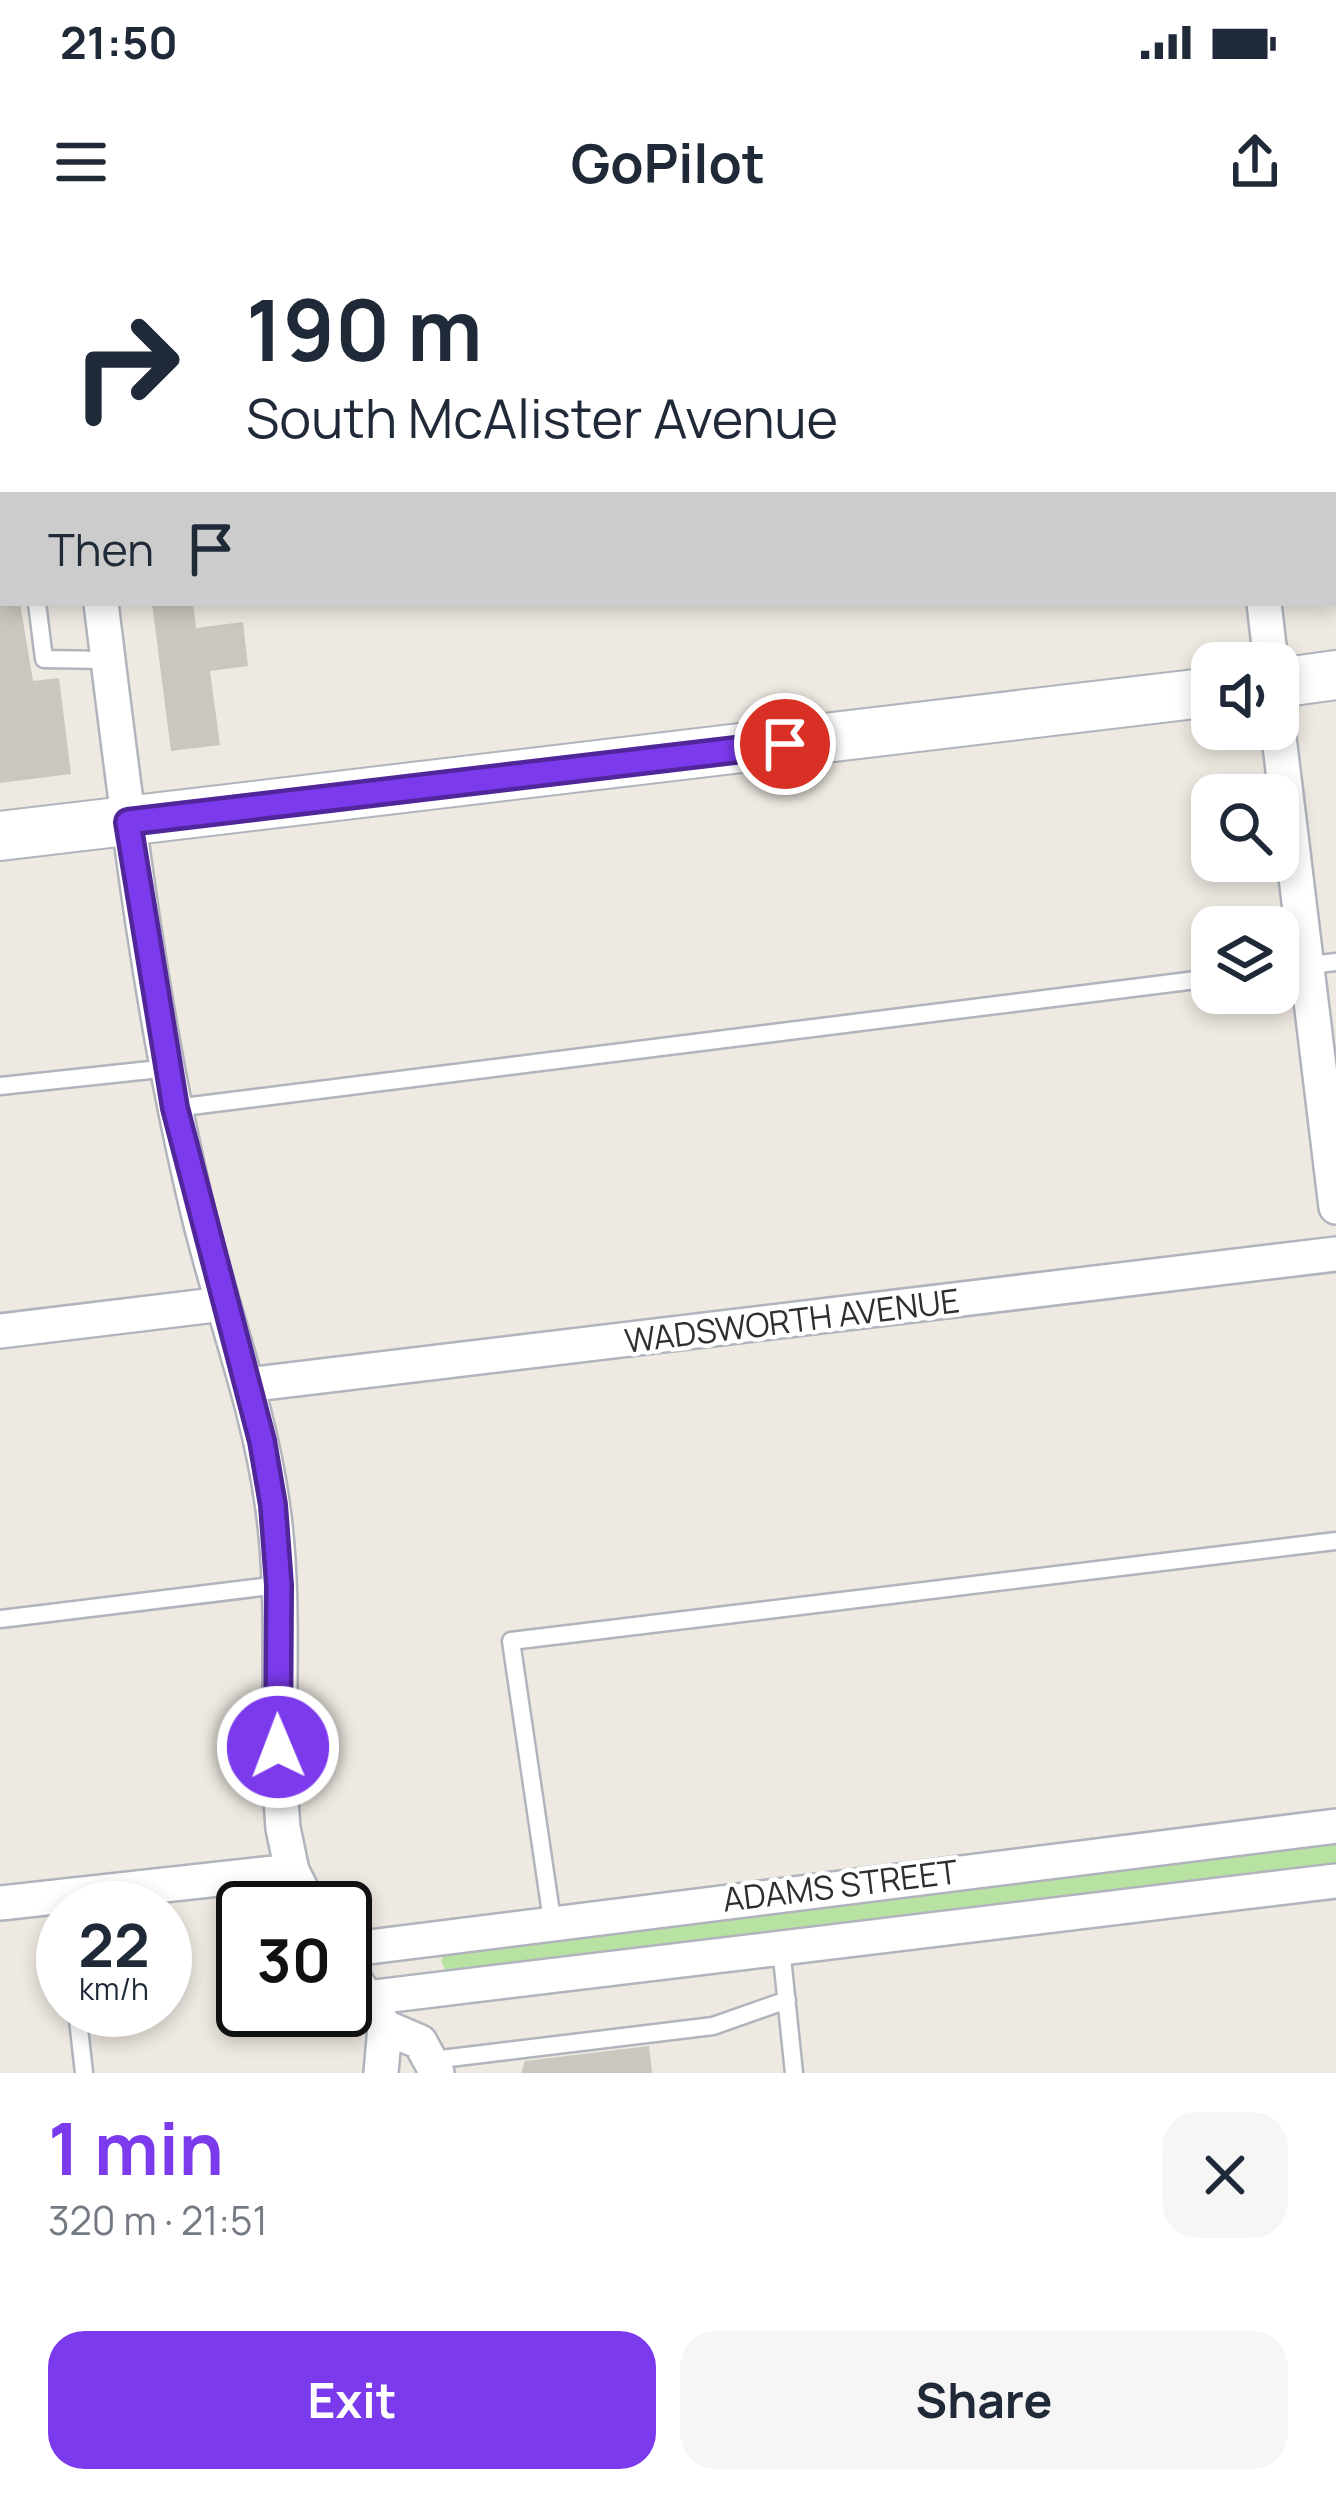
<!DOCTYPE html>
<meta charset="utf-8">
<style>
:root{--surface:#fff;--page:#f6f6f7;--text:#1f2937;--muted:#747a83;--accent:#7c3aed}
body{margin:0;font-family:Manrope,sans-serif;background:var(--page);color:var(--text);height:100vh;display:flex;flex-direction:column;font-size:45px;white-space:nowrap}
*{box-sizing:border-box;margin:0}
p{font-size:39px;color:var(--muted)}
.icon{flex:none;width:66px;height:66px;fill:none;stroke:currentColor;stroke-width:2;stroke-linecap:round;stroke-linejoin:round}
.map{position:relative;height:1833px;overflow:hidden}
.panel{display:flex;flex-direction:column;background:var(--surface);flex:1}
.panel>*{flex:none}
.banner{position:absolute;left:0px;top:0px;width:1338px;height:366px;box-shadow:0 6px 18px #0003;background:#fff;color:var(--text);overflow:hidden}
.controls{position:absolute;left:1191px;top:402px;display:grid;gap:24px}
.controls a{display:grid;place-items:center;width:108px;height:108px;border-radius:24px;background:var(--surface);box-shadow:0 6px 18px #0003;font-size:60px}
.speed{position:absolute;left:36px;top:1641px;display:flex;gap:24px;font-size:60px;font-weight:700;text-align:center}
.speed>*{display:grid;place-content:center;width:156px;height:156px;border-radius:50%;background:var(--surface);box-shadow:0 6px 18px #0003;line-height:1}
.speed small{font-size:30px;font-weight:400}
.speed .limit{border:6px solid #111;border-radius:18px;background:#fff;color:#111}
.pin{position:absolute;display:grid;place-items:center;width:102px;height:102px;color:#fff;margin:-51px;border:6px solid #fff;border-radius:50%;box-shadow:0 3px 12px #0007}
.me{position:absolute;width:132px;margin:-66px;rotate:359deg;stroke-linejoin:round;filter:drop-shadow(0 0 9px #0008)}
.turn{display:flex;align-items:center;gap:42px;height:252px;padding:0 48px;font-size:54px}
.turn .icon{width:156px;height:156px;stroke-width:2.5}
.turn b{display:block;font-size:84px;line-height:102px}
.then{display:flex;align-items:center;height:114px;padding:0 48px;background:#0003;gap:24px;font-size:45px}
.round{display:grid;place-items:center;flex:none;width:126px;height:126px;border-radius:36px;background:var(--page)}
.summary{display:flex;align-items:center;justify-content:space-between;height:204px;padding:0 48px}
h1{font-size:72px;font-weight:700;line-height:90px;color:var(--accent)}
.action{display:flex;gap:24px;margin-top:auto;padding:24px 48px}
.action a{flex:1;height:138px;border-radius:36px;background:var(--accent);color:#fff;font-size:48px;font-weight:700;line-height:138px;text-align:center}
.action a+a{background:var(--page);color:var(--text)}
.status{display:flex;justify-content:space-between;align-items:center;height:84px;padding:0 60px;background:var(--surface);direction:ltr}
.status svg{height:33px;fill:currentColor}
header{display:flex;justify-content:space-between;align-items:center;height:156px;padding:0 48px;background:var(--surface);font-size:54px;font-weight:700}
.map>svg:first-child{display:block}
.green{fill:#b8e2a1}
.building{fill:#cac7bf}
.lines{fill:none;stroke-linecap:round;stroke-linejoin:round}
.lane-casing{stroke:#b1b4bd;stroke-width:21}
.street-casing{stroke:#b1b4bd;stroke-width:38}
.secondary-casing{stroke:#b1b4bd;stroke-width:52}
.lane{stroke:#fff;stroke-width:16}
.street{stroke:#fff;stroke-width:33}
.secondary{stroke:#fff;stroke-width:48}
.route-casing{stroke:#51269a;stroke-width:30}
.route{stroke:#7c3aed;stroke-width:21}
.labels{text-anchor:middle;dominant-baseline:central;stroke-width:9;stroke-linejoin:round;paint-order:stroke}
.street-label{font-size:33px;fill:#2e2e2e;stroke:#fff}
</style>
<div class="status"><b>21:50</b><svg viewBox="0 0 49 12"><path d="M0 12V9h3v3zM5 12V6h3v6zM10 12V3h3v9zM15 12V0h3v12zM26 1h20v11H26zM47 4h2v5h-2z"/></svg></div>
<header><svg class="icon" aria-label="menu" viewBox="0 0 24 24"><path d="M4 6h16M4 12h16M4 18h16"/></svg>GoPilot<svg class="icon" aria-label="share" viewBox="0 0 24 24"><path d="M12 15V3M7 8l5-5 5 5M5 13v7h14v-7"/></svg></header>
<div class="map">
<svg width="1336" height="1833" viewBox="0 0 1336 1833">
<rect width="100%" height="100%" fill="#eee9e1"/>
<!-- green -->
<path class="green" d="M1336 1602V1625L456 1732 446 1731 441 1721 445 1712Z"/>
<!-- building -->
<path class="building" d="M0 363H20L33 441 59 438 71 534 0 543Z
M152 363H193L196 388 243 382 248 426 210 431 220 505 171 511Z
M649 1806 652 1833H521L525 1821Z"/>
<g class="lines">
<!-- lane casing -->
<g class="lane-casing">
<path id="lane" d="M1335 145H1336
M0 306 3 305
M37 363 44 419 108 420
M1278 729 1336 722
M0 846 169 828
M175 868 1212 738
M0 1379 279 1345
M552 1680 511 1401 1336 1301
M781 1708 794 1833
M77 1770 84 1833
M433 1820 713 1786 787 1760"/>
</g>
<!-- street casing -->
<g class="street-casing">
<path id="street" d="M55 0V3
M1220 0 1221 3
M372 3 397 0
M0 48H3
M101 363C126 566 150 773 198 972 221 1069 258 1163 272 1262 288 1369 274 1479 283 1588L292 1631 311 1668
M1264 363 1271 423
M1278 489 1336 967
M0 1091 223 1064
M247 1145 1336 1014
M0 1663 292 1631
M345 1710 1336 1586
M345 1724 385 1787 420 1802 437 1833
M367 1758 1336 1641
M381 1833 385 1787"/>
</g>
<!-- secondary casing -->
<g class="secondary-casing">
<path id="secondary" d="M1278 443 1336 435
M0 596 1212 452"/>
</g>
<!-- lane -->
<use href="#lane" class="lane"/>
<!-- street -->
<use href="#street" class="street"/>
<!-- secondary -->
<use href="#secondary" class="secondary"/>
</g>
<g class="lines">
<!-- route casing -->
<g class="route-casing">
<path id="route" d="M278 1507 279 1345 273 1265 262 1201 175 868 128 582 785 504"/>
</g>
<!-- route -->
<use href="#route" class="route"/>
</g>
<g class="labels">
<!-- street labels -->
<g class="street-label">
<text transform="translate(792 1080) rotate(-7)">WADSWORTH AVENUE</text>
<text transform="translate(840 1645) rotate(-7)">ADAMS STREET</text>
</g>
</g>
</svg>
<div class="controls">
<a><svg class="icon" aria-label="sound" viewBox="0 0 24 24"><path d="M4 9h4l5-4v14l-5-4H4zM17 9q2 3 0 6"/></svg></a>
<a><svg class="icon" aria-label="search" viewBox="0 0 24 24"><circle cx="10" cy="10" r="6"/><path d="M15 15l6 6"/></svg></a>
<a><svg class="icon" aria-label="layers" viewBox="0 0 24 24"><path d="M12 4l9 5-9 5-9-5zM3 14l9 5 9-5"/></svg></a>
</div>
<div class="speed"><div>22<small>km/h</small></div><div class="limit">30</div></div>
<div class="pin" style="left:785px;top:504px;background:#d93025"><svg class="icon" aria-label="arrive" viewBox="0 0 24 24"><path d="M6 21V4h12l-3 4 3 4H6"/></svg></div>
<svg class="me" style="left:278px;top:1507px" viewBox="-20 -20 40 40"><circle r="17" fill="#7c3aed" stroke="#fff" stroke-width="3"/><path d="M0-11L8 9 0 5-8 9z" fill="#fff"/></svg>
<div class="banner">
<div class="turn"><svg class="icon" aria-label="right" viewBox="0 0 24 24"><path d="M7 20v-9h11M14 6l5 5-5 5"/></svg><div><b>190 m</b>South McAlister Avenue</div></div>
<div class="then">Then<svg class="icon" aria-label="arrive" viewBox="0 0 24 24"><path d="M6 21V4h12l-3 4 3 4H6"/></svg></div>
</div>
</div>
<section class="panel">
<div class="summary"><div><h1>1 min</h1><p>320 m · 21:51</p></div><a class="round"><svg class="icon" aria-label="close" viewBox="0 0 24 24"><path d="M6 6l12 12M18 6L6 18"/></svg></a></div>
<div class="action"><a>Exit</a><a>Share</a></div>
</section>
